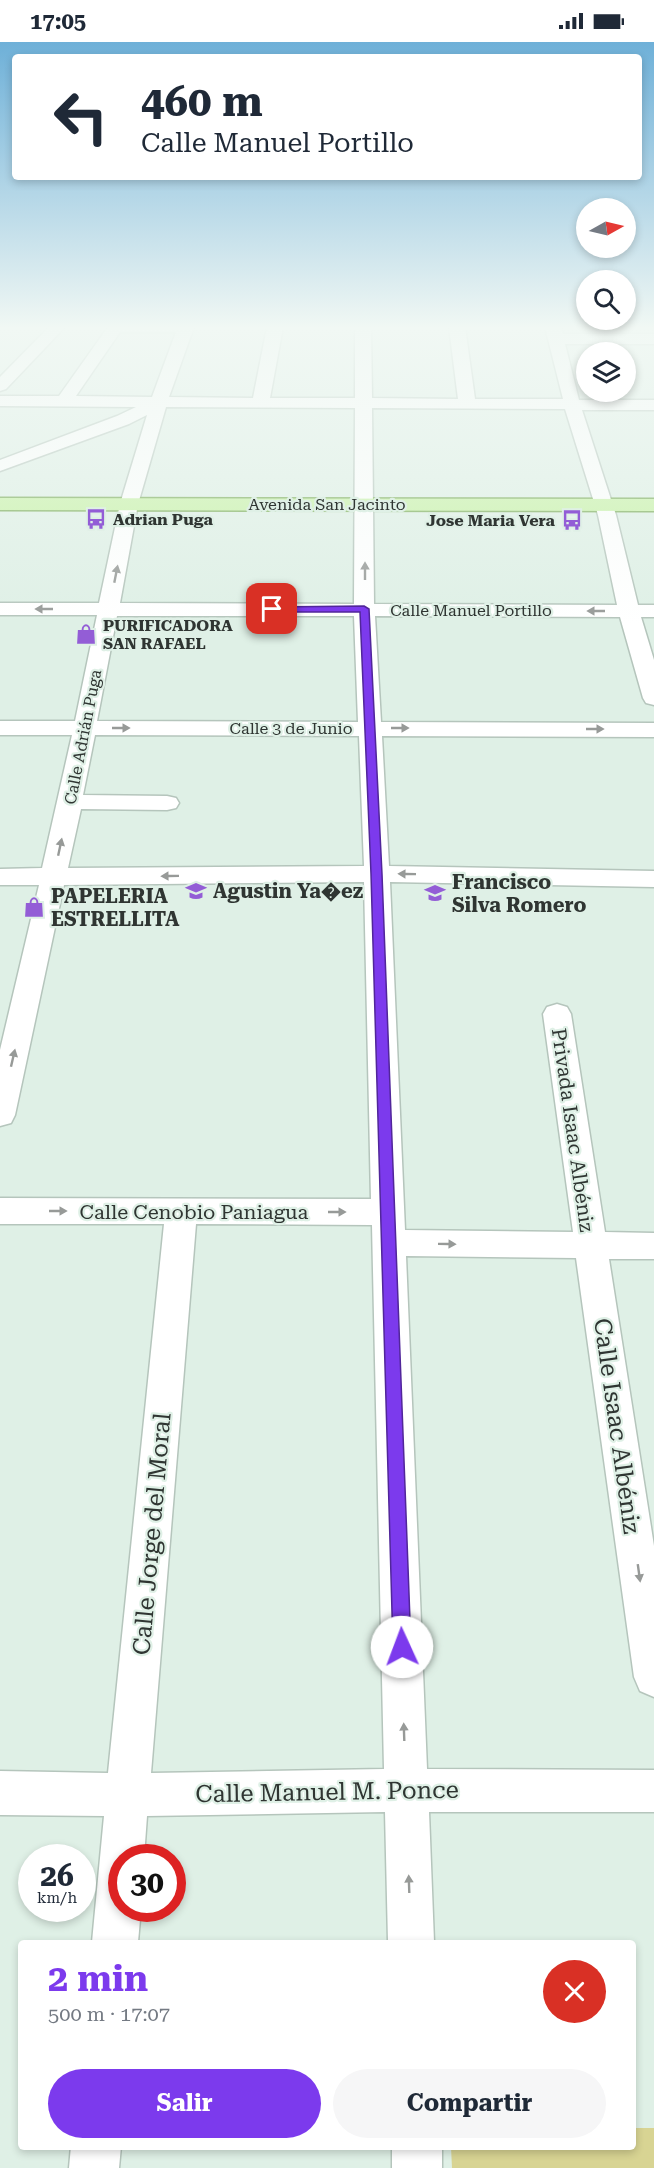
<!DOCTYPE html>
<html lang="es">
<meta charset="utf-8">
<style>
:root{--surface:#fff;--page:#f6f6f7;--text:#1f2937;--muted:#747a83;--accent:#7c3aed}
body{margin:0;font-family:"Roboto Serif",serif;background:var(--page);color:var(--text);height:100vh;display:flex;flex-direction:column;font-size:22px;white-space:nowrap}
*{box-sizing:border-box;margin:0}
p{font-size:20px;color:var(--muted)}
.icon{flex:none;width:33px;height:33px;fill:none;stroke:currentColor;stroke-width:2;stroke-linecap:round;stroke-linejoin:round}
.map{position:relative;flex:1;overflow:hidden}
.details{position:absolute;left:18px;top:1898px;width:618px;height:210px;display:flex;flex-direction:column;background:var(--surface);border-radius:6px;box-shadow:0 3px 9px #0003}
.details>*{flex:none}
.top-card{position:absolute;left:12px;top:12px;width:630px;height:126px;border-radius:6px;box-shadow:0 3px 9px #0003;background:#fff;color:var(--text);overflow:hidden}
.needle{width:39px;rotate:82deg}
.tools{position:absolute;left:576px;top:156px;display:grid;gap:12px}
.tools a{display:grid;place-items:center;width:60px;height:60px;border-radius:50%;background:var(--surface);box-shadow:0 3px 9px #0003;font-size:30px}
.speed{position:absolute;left:18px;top:1802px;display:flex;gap:12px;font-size:30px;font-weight:700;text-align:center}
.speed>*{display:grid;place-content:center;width:78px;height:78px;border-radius:50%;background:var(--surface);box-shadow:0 3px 9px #0003;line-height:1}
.speed small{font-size:15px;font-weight:400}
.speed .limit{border:9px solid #d22;background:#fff;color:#111}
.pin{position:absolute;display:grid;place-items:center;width:51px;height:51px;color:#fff;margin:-26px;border-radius:12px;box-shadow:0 3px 9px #0006}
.me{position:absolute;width:66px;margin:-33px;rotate:358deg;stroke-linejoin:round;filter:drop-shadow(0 0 4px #0008)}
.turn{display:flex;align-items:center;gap:21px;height:126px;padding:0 30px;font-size:27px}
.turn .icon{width:78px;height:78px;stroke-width:2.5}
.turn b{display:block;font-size:42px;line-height:51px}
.round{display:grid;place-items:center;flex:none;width:63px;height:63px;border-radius:32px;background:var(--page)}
.headline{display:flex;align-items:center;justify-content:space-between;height:102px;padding:0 30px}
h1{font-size:36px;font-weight:700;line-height:45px;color:var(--accent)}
.cta{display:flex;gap:12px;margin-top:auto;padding:12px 30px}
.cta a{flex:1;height:69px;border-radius:36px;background:var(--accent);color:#fff;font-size:24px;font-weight:700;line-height:69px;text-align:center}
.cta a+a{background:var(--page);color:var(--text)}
.status{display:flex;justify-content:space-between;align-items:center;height:42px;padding:0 30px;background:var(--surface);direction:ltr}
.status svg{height:16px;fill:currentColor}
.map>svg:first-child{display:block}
.green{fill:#d8d493}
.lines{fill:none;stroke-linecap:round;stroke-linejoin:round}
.minor-casing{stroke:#b5c5bc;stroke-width:3}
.major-casing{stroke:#7aab57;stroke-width:3}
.minor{fill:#fff;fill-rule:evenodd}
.major{fill:#c7f2a6;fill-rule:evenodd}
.oneway{fill:#979a98}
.route{fill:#7c3aed;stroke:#51269a;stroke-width:1.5}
.labels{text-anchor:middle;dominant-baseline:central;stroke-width:4.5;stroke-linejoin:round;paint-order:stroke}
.far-street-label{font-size:16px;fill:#2f3532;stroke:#dff0e6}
.far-poi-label{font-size:16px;font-weight:bold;fill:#2f3532;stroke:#dff0e6;text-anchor:start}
.poi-label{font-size:20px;font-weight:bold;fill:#2f3532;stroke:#dff0e6;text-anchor:start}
.street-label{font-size:20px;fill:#2f3532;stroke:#dff0e6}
.near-street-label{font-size:24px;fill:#2f3532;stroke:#dff0e6}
</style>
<div class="status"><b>17:05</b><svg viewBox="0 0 49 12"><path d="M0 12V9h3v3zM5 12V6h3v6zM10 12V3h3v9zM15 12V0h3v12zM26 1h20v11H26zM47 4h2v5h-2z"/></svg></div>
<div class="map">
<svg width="654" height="2126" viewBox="0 0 654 2126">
<rect width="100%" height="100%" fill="#dff0e6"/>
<!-- green -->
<path class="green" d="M633 2086H654V2126H452L451 2105 633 2104Z"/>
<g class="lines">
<!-- minor casing -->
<g class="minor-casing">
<path id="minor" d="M49 285H65L6 347 0 349V335Z
M108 285H194L169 355 253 356 267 285H283L270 356H355V285H371L372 356 458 357 449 285H465L475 357H563L545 285H561L563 292H654V302H565L579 358H654V368H582L616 473 638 563H654V575H641L654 618V663L646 661 643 656 620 575 375 574 381 680 654 681V695L382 694 389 824 654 829V845L390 840 405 1188 573 1190 543 972 547 965 557 962 567 965 571 972 605 1190 654 1191V1217H609L654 1504V1655L640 1649 634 1635 576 1216 406 1214 427 1727 654 1728V1770H429L434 1900H388L385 1770 147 1774 144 1815H122V1866H141L138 1900H92L104 1774 0 1773V1729L108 1731 164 1182H0V1156L371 1157 364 840 64 843 15 1073 11 1081 0 1084V1008L39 843H0V827L42 826 72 693H0V679H75L97 573H0V561H99L120 462 147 373 129 382 0 429V418L117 374 136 365 0 364V354H59ZM120 290H176L152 355 76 354ZM166 365 355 366 354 562 120 561 138 462ZM372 366 565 367 598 473 617 563 374 562ZM117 574H354L358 680 97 679ZM95 693 359 694 364 824 68 826 81 767 167 768 176 766 179 761 176 756 167 754 83 753ZM196 1182 372 1183 384 1727 151 1731Z
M71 2104H121L119 2126H69Z
M392 2104H442V2126H392Z"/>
</g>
<!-- major casing -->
<g class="major-casing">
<path id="major" d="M0 456 654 457V469L0 468Z"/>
</g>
<!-- minor -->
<use href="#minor" class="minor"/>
<!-- major -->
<use href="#major" class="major"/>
</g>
<!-- one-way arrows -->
<defs><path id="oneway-solid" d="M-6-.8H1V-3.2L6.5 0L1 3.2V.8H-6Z" transform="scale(1.5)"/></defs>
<g class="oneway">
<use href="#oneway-solid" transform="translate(365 529) rotate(-90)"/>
<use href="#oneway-solid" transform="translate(116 532) rotate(-79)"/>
<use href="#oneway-solid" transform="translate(44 567) rotate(-180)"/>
<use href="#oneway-solid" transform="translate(596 569) rotate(-180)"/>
<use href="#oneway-solid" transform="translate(121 686)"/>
<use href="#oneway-solid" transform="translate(400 686)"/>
<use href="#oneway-solid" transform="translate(595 687)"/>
<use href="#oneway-solid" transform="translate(60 805) rotate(-78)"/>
<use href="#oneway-solid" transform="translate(407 832) rotate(-179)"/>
<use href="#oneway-solid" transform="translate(170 834) rotate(179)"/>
<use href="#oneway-solid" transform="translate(13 1016) rotate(-77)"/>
<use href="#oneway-solid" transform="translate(58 1169)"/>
<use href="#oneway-solid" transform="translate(337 1170)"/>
<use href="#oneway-solid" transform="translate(447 1202) rotate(1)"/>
<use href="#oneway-solid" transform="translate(639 1531) rotate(82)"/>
<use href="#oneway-solid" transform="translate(404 1690) rotate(-92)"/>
<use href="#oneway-solid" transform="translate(409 1842) rotate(-92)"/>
</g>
<!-- sky -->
<linearGradient id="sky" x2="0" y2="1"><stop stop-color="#6eb0d8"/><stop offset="0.49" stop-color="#f1f8f4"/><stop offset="1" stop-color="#f1f8f4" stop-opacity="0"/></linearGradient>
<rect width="654" height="583" fill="url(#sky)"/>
<!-- route -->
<path class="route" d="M364 564 369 567 382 832 411 1605 408 1612 402 1615 395 1612 393 1605 371 832 360 570H272L267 567 272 565Z"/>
<!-- icons -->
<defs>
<g id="bus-bare" transform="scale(1.62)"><path d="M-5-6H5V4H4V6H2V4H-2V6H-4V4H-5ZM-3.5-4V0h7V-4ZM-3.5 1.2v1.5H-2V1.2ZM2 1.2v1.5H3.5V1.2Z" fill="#935dd6" stroke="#dff0e6" stroke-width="2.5" paint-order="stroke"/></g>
<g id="shop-bare" transform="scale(1.62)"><path d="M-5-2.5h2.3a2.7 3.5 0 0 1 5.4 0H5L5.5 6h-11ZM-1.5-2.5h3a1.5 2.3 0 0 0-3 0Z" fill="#935dd6" stroke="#dff0e6" stroke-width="2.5" paint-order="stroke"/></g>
<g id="school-bare" transform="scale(1.62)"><path d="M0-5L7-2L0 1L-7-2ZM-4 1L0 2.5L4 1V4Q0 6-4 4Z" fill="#935dd6" stroke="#dff0e6" stroke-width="2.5" paint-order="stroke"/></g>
</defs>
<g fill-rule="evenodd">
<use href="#bus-bare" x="96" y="477"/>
<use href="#bus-bare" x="572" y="478"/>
<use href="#shop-bare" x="86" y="592"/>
<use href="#school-bare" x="196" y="849"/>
<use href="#school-bare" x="435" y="851"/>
<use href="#shop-bare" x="34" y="865"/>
</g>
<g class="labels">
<!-- far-street labels -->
<g class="far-street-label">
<text x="327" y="462">Avenida San Jacinto</text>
<text x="471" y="568">Calle Manuel Portillo</text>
<text x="291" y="686">Calle 3 de Junio</text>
<text transform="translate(83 695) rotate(-79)">Calle Adrián Puga</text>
</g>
<!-- far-poi labels -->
<g class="far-poi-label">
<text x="113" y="477">Adrian Puga</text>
<text x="555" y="478" text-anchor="end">Jose Maria Vera</text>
<text x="103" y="583">PURIFICADORA<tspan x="103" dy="18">SAN RAFAEL</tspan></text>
</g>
<!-- poi labels -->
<g class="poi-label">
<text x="452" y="840">Francisco<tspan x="452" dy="23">Silva Romero</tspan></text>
<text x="213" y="849">Agustin Ya�ez</text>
<text x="51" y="854">PAPELERIA<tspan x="51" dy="23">ESTRELLITA</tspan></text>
</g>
<!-- street labels -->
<g class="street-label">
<text transform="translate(573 1088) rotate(82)">Privada Isaac Albéniz</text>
<text x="194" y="1170">Calle Cenobio Paniagua</text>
</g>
<!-- near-street labels -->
<g class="near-street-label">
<text transform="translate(617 1384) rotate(82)">Calle Isaac Albéniz</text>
<text transform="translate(152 1492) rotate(-85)">Calle Jorge del Moral</text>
<text transform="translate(327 1750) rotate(-1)">Calle Manuel M. Ponce</text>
</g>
</g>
</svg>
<div class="tools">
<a><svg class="needle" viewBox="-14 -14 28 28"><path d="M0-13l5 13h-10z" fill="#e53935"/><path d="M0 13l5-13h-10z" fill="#747a83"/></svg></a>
<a><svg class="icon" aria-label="search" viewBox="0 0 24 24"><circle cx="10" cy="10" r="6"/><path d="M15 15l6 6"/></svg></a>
<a><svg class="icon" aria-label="layers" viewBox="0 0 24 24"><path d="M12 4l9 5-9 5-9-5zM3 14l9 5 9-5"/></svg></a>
</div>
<div class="speed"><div>26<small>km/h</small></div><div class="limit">30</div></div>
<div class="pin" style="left:272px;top:567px;background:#d93025"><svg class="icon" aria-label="arrive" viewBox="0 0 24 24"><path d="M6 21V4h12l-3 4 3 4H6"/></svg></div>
<svg class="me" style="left:402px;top:1605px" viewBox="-20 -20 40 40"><circle r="19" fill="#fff"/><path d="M0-13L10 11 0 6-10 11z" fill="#7c3aed"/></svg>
<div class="top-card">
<div class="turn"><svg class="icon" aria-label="left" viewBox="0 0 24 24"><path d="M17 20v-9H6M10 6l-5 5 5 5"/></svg><div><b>460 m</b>Calle Manuel Portillo</div></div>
</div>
<section class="details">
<div class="headline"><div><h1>2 min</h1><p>500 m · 17:07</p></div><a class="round" style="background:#d93025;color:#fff"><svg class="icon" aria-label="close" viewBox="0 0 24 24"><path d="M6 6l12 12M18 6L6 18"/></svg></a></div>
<div class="cta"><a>Salir</a><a>Compartir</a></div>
</section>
</div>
